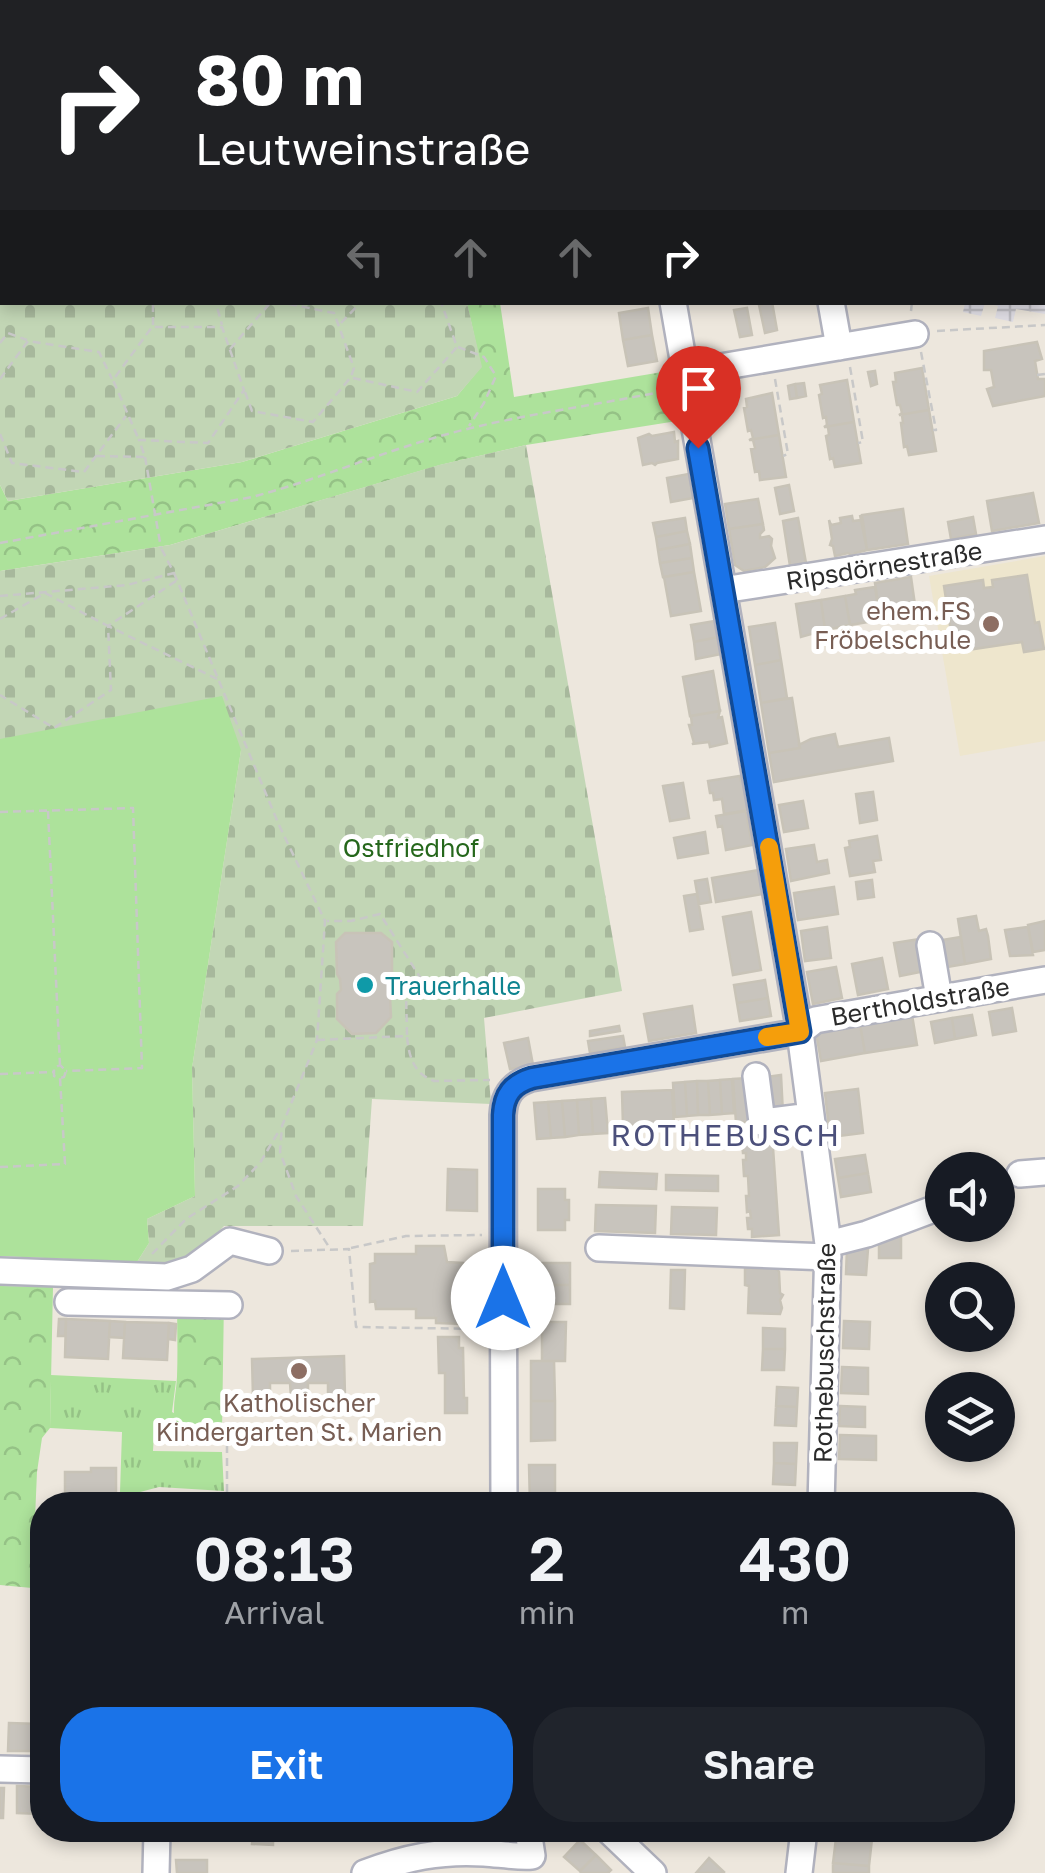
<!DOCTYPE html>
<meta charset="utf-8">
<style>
:root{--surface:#171b24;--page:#20242c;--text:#f1f3f6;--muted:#9ea1a6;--accent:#1a73e8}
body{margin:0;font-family:"Golos Text",sans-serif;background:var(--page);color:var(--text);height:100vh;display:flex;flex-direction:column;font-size:38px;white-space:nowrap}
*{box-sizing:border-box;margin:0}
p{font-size:32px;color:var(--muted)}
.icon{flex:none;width:55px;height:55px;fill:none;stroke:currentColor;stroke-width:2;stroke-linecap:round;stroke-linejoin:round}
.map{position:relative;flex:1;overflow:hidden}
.panel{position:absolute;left:30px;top:1492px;width:985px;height:350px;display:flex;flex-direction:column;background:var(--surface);border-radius:40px;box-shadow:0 5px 15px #0003}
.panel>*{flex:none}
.banner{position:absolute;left:0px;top:0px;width:1045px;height:305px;box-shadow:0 5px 15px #0003;background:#202124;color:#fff;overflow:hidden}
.tools{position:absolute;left:925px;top:1152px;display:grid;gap:20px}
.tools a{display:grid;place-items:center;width:90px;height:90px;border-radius:50%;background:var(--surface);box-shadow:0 5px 15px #0003;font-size:50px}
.pin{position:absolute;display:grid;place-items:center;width:85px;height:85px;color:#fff;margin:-102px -42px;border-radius:50% 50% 50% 0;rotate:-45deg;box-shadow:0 0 10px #0007}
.pin .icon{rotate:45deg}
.me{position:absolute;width:110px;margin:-55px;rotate:0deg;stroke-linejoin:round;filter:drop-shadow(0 0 8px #0008)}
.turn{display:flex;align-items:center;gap:35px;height:210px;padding:0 30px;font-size:45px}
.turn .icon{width:130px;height:130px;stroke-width:2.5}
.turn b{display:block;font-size:70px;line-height:85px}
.lanes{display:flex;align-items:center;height:95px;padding:0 30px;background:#0003;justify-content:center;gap:50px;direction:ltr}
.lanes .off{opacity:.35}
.eta{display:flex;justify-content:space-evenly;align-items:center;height:170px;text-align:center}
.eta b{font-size:60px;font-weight:600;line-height:70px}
.cta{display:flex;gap:20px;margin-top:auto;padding:20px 30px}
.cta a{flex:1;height:115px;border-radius:40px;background:var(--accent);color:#fff;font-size:40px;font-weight:600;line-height:115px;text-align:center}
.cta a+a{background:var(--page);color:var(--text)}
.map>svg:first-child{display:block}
.industrial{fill:url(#industrial-grid)}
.education{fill:#eee6cd}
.grass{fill:url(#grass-tufts)}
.forest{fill:url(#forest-crowns)}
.cemetery{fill:url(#cemetery-stones)}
.garden{fill:#ade29b}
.building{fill:#c8c4bd;stroke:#c8c3b7;stroke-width:2.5}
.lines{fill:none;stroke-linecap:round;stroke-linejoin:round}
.minor-casing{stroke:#b1b2be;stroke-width:30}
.path{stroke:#c8c8c8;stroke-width:2.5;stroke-dasharray:8 5;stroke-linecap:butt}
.minor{stroke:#fff;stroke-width:25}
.path-bridge{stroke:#c8c8c8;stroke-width:2.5;stroke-dasharray:8 5;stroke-linecap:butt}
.route-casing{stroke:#114b97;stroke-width:25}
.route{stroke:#1a73e8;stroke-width:18}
.slow{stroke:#f59e0b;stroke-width:18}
.education-dot{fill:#8d6e63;stroke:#fff;stroke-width:4}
.culture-dot{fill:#0f9aa8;stroke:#fff;stroke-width:4}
.labels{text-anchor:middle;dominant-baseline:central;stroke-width:10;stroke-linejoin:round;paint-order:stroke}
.street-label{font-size:25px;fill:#2b2b2b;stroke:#fff}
.education-label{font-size:25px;fill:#785e54;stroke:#fff;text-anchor:end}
.park-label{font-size:25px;fill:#25671b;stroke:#fff}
.culture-label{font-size:25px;fill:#0d838f;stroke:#fff;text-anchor:start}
.quarter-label{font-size:30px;letter-spacing:2.5px;fill:#4c507b;stroke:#fff}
</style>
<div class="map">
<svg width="1045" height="1873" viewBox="0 0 1045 1873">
<defs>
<pattern id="industrial-grid" width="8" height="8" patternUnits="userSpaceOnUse" patternTransform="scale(2.5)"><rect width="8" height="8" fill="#e0dee5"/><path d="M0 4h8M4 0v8" fill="none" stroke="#c0bfc5"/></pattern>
<pattern id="grass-tufts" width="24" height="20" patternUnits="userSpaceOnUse" patternTransform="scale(2.5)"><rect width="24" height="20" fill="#ade29b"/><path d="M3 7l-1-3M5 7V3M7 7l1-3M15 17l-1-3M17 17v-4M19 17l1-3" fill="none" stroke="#95c286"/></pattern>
<pattern id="forest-crowns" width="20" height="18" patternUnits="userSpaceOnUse" patternTransform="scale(2.5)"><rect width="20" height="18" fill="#ade29b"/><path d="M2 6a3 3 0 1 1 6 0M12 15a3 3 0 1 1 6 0" fill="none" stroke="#95c286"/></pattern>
<pattern id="cemetery-stones" width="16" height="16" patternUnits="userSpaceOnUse" patternTransform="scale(2.5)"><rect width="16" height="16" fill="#c2d6b5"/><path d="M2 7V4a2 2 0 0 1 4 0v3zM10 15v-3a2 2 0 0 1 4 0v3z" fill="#a7b89c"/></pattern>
</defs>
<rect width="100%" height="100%" fill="#ede7dd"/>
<!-- industrial -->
<path class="industrial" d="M1043 224 1045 225V314L1016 309 1013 322 995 318 998 306 985 303 981 316 963 312 965 303 1042 302Z"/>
<!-- education -->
<path class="education" d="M1045 556V741L960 756 929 576Z"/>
<!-- grass -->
<path class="grass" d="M0 0H449V2H2V302L8 303 0 304Z
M51 1375 176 1381 172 1412 211 1434 222 1431V1437L154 1433 153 1451 222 1452 224 1491 159 1487 129 1495 120 1492 122 1432 50 1428Z"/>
<!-- forest -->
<path class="forest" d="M467 303H500L514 397 668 371 677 421 526 445 440 465 170 545 0 571V485L8 501 242 462 457 396 481 367Z
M0 1286 53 1287 50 1428 42 1438 37 1472 32 1588 0 1585Z
M177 1297 224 1299 222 1431 211 1434 178 1432C170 1413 176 1397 177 1377 178 1351 177 1324 177 1297Z"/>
<!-- cemetery -->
<path class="cemetery" d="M8 303H467L482 367 457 396 242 462 8 501 0 485V304Z
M526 445 622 991 484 1018 491 1104 372 1099 363 1226H224L195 1256 162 1268 137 1262 149 1243 147 1219 195 1196 192 1068 241 750 0 740V571L170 545 439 465Z"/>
<!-- garden -->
<path class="garden" d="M760 0H1045V225L1042 224V2H761Z
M222 696 241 750 192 1068 195 1196 147 1219 149 1243 137 1262 0 1256V739Z"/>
<!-- building -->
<path class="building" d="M772 302 777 330 765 333 759 305Z
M648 308 652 335 623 340 619 313Z
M747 308 752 335 740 337 734 310Z
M652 335 657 361 628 366 623 340Z
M1037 342 1042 359 1035 361 1038 379H1045V396L993 406 987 389 994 387 991 370H984V351Z
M922 368 929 410 899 415 902 413 900 405H897L893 382H896L895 373Z
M875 371 877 384 871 386 868 372Z
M847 380 854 422 824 427 827 425 826 417 823 418 819 395 822 394 820 385Z
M804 383 806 396 797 398 795 384Z
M795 384 797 398 790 399 788 386Z
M772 393 779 435 749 440 753 438 751 430 748 431 744 408 747 407 746 399Z
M929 410 936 451 909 455 907 446 904 447 901 423H903L902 415H899Z
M854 422 861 463 835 467 833 458 830 459 826 436 829 435 828 427H824Z
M674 432 675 442 678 441V459L657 463 655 465 652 463 643 465 638 438 649 434 652 436Z
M779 435 786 477 760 480 759 471 755 472 751 449 755 448 753 440H749Z
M689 474 693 498 671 502 667 478Z
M789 485 794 511 780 514 775 488Z
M1033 493 1039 523 992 531 987 501Z
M758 499 763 524 729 529 725 504Z
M903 509 908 544 867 550 862 515Z
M860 515 867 550 855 553 853 556 848 553 835 556 833 546 830 545 832 539 829 520 831 525 841 523 840 518 852 516 853 521 861 520Z
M973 517 976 534 951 539 948 522Z
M685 518 687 531 656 537 653 523Z
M798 518 806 563 790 566 783 521Z
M763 524 764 530 760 534V538L769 536 772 539 771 546 775 558 765 567 744 571 735 565 729 529Z
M687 531 690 544 658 550 656 537Z
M690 544 692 558 660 563 658 550Z
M692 558 694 572 663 577 660 563Z
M694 572 701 611 671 616 664 577Z
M1027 575 1035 623 1039 622 1044 649 1024 652 1022 642 954 652 944 586 983 580 984 588 993 587 992 580Z
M911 577 915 605 879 611 875 583Z
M875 587 880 620 850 625 845 596 856 594 855 590Z
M845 596 850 625 825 630 821 600Z
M821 600 825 630 801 637 796 604Z
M715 621 718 637 694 642 691 625Z
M775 623 781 660 755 665 749 627Z
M718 637 721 654 696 659 694 642Z
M781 660 787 698 761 703 755 665Z
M713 671 720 711 690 716 683 677Z
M792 698 800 748 769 753 761 703Z
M720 711 718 718 722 717 727 743 710 747 709 742 692 744 694 743 689 725H692L691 716Z
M835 734 838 747 889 738 893 761 774 782 769 753 800 748 799 745 811 739Z
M740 776 741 781 744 780 749 810 724 814 722 799 714 800 713 793H710L708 781Z
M683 783 689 818 670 821 663 786Z
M873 792 877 820 860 823 856 794Z
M803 801 808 828 784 832 779 805Z
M746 811 752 845 726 850 722 826 718 827 716 816Z
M705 832 708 853 678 858 674 838Z
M877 836 881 860 873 861 875 872 850 876 845 848 850 847 849 841Z
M814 845 817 862 827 860 829 873 791 881 786 849Z
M759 870 763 894 716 902 712 878Z
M707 879 711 902 699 904 695 881Z
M872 880 874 897 858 899 856 882Z
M834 887 838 914 798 920 794 893Z
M697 894 703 929 690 931 684 896Z
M751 912 761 970 733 975 723 917Z
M976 916 979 931 986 929 988 936 991 959 965 964 958 919Z
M1045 921V950L1033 952 1028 925Z
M827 927 831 958 805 961 801 931Z
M1028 927 1033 955 1010 956 1005 930Z
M345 933H381L392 942V975L386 979 395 991 390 996 391 1017 376 1033 352 1034 337 1019V994L341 990 340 979 337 974 336 942Z
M961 937 965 964 941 968 936 941Z
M920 939 925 971 900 976 894 943Z
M882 958 888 989 858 995 852 964Z
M836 967 842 998 813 1004 807 972Z
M765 980 768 998 737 1003 734 985Z
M768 998 771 1016 740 1021 737 1003Z
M692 1006 696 1033 649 1041 644 1014Z
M1012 1008 1016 1031 993 1035 989 1012Z
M912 1015 917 1045 865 1053 860 1024Z
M972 1015 976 1035 955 1039 952 1018Z
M952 1018 955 1039 935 1043 931 1022Z
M860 1024 865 1053 821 1061 817 1038 821 1030Z
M619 1026 620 1031 590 1036V1031Z
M623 1036 625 1047 590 1053 588 1041Z
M528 1038 533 1065 510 1069 504 1043Z
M781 1075 783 1114H769L766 1077Z
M748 1078 750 1122 736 1123 733 1079Z
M732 1079 734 1113 722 1114 720 1080Z
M720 1080 722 1114 710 1115 708 1081Z
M697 1081 698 1115 687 1116 685 1082Z
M697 1081H708L710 1115H698Z
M685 1082 687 1116 675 1117 673 1083Z
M858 1089 863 1133 830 1137 825 1093Z
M672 1090 674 1123 623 1126 622 1092Z
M605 1098 608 1133 593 1134 591 1099Z
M591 1099 593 1134 579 1135 577 1100Z
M577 1100 579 1135 565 1137 562 1101Z
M562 1101 565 1137 551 1138 548 1102Z
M548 1102 551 1138 537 1139 534 1103Z
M772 1133 779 1235 752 1237V1229H748L747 1218H751L750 1211 747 1212 746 1196H749L748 1176H744L743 1160H746V1153H743L742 1143 745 1142V1135Z
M865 1155 868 1173 838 1178 835 1159Z
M448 1169 477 1170V1211L447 1210Z
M600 1172 657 1174 656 1189 599 1187Z
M868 1173 871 1192 841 1197 838 1178Z
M666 1175 718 1176V1191L666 1190Z
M538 1189H565V1200H569V1220H565V1230H538Z
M596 1205 656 1206 655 1233 595 1231Z
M672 1207 717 1208 716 1235 671 1234Z
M879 1235 901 1236V1258H879Z
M416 1246H444L447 1262 463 1263V1268L471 1270 475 1279V1290L471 1296H464L465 1324 436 1323V1318H416V1309H376L375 1301 370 1302V1264L375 1263V1254H416Z
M847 1248 868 1249 866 1275 846 1274Z
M542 1263H570V1285H542Z
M745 1268 777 1269 779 1272 780 1293 783 1295 780 1300 782 1308 780 1314 748 1313 749 1286 745 1285Z
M671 1270H685L684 1309 670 1308Z
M542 1285H570V1304H542Z
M59 1319H66L65 1336H58Z
M66 1319 110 1321 108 1359 65 1357Z
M110 1321 125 1322 124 1338 109 1337Z
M844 1321 870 1322 869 1349 843 1348Z
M125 1322 169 1323 167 1360 123 1358Z
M542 1322H566L565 1361H542Z
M169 1323 176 1324 175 1340 168 1339Z
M763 1328 785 1329V1349H763Z
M438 1337H459V1348H463L464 1398H467V1413H445V1373H439Z
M763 1349H785L784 1370H762Z
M344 1356 345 1396H328V1383H308V1396L291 1397 290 1383H270V1396L253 1397 252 1359Z
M531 1361H554L555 1401H531Z
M842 1367 868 1368V1394L841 1393Z
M777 1387 798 1388 797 1407 776 1406Z
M531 1401H555V1440L531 1441Z
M776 1406 797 1407 796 1426 775 1425Z
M840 1406 865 1407V1427L839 1426Z
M840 1435 876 1436V1460L839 1459Z
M774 1443H797L796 1464 774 1463Z
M774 1463 796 1464 795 1485 773 1484Z
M529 1465H555V1505H530Z
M91 1468H116V1494H65V1472H91Z
M177 1499 221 1500V1505H177Z
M402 1500 427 1501V1505H402Z
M773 1500 795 1501V1505H773Z
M9 1723 40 1724V1751H8Z
M17 1786 42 1787 41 1814 17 1813Z
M0 1788H4L3 1818H0Z
M253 1830H273V1845L252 1844Z
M404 1830H419V1837H404Z
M837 1830H873L869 1866 833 1863Z
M580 1840 596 1855 580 1871 564 1857Z
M596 1855 611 1870 608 1873H581L580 1871Z
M709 1858 724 1872 723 1873H696Z
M176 1860H207V1873H177Z
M833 1863 869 1866V1873H833Z"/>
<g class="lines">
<!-- minor casing -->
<g class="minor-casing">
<path id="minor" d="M620 0 621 2
M673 302 800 1032 828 1244 821 1505
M831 302 839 347
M685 373 915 334
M723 590 1045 539
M930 945 939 998
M756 1076 762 1122 811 1116
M1020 1174 1045 1172
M828 1244 867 1234 939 1207
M599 1248 828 1257
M0 1271 167 1277 192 1269 230 1241 269 1251
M68 1302 229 1305
M504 1505 503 1115C504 1095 512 1084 531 1078L800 1032 815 1020 1045 980
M0 1769 42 1770
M608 1830 653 1873
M156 1873 157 1830
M365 1873C404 1858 441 1850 484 1853 500 1854 515 1857 532 1856L528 1830
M799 1873 804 1830"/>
</g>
<!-- path -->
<path class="path" d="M907 0V2
M1042 50 1045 49
M1042 149H1045
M911 311 912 302
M341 323 361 302
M153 325V303H216L222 325
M937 331 1045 325
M0 343 8 333 27 340
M458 347 484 357 496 376 484 403 469 426
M230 349 271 302
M921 352 936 430H933
M850 367 863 442 858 443
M1037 375 1045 374
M353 378 417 392 457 347 441 302
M0 379 28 341 99 352 112 379
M775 379 788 454 783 456
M245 392 252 411 313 422 351 377 354 368 334 313 279 302
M0 434 12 463 84 472 126 416
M97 456 145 457 139 440 208 443 244 390 222 327H152L113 380 139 440
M0 543 252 497C317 480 379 453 444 435 516 415 592 406 665 391
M174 573 279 825 325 921 317 1040 282 1126 280 1152 296 1196 331 1250
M176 581 108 626 217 679
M0 596 127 585 174 573 161 548
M0 619 45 593 108 626 111 690 54 728 0 695
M48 811 60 1065
M0 812 133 808 142 1068 66 1071
M407 1037C409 1057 414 1074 434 1081L490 1080
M317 1040 407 1036 406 992 423 982 380 914 351 921H327
M0 1074 53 1072
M0 1167 65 1164 60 1078 54 1076V1068L60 1065 66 1071 64 1077 60 1078
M351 1248 406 1236 482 1235
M291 1251 349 1249 356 1327 481 1329
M152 1254 186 1219 238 1186 260 1163 280 1129
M227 1505V1444"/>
<!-- minor -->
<use href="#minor" class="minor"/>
<!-- path-bridge -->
<path class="path-bridge" d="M145 457 161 548"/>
</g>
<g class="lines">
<!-- route casing -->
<g class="route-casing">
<path id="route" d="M503 1298V1115C504 1095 512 1084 532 1078L800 1032 698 448"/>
</g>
<!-- route -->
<use href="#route" class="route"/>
<!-- slow -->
<path class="slow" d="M767 1037 800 1032 769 847"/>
</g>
<!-- markers -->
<g class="education-dot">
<circle cx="991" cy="624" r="10"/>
<circle cx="299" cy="1371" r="10"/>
</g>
<circle class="culture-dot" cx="365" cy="985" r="10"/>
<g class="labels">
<!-- street labels -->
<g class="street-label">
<text transform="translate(884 565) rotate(-9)">Ripsdörnestraße</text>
<text transform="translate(920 1001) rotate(-10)">Bertholdstraße</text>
<text transform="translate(824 1353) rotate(-89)">Rothebuschstraße</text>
</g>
<!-- education labels -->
<g class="education-label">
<text x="971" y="610">ehem.FS<tspan x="971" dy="29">Fröbelschule</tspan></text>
<text x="299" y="1402" text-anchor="middle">Katholischer<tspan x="299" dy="29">Kindergarten St. Marien</tspan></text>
</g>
<!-- park labels -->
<g class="park-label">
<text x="411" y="847">Ostfriedhof</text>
</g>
<!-- culture labels -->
<g class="culture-label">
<text x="385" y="985">Trauerhalle</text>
</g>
<!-- quarter labels -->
<g class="quarter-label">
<text x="726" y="1135">ROTHEBUSCH</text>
</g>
</g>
</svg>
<div class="tools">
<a><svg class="icon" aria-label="sound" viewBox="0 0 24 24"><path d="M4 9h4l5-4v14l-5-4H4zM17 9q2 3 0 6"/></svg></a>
<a><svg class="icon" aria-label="search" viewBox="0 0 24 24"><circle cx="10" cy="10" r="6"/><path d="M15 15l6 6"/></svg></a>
<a><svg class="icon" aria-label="layers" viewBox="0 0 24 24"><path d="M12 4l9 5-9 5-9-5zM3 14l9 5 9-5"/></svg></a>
</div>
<div class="pin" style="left:698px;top:448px;background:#d93025"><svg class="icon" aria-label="arrive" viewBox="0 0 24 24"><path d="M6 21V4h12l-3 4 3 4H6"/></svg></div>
<svg class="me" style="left:503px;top:1298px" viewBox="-20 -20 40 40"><circle r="19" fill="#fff"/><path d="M0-13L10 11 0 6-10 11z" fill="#1a73e8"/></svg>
<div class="banner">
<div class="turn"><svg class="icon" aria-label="right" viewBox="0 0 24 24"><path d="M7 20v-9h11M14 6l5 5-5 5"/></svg><div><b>80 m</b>Leutweinstraße</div></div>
<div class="lanes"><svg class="icon off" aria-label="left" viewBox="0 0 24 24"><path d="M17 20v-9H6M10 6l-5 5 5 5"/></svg><svg class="icon off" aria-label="ahead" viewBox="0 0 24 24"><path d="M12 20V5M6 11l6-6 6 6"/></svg><svg class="icon off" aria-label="ahead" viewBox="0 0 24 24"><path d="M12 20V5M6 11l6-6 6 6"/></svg><svg class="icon" aria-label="right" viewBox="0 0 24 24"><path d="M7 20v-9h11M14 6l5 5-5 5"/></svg></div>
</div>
<section class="panel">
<div class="eta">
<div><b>08:13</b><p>Arrival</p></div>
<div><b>2</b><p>min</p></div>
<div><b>430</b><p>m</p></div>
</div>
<div class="cta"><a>Exit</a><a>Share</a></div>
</section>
</div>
